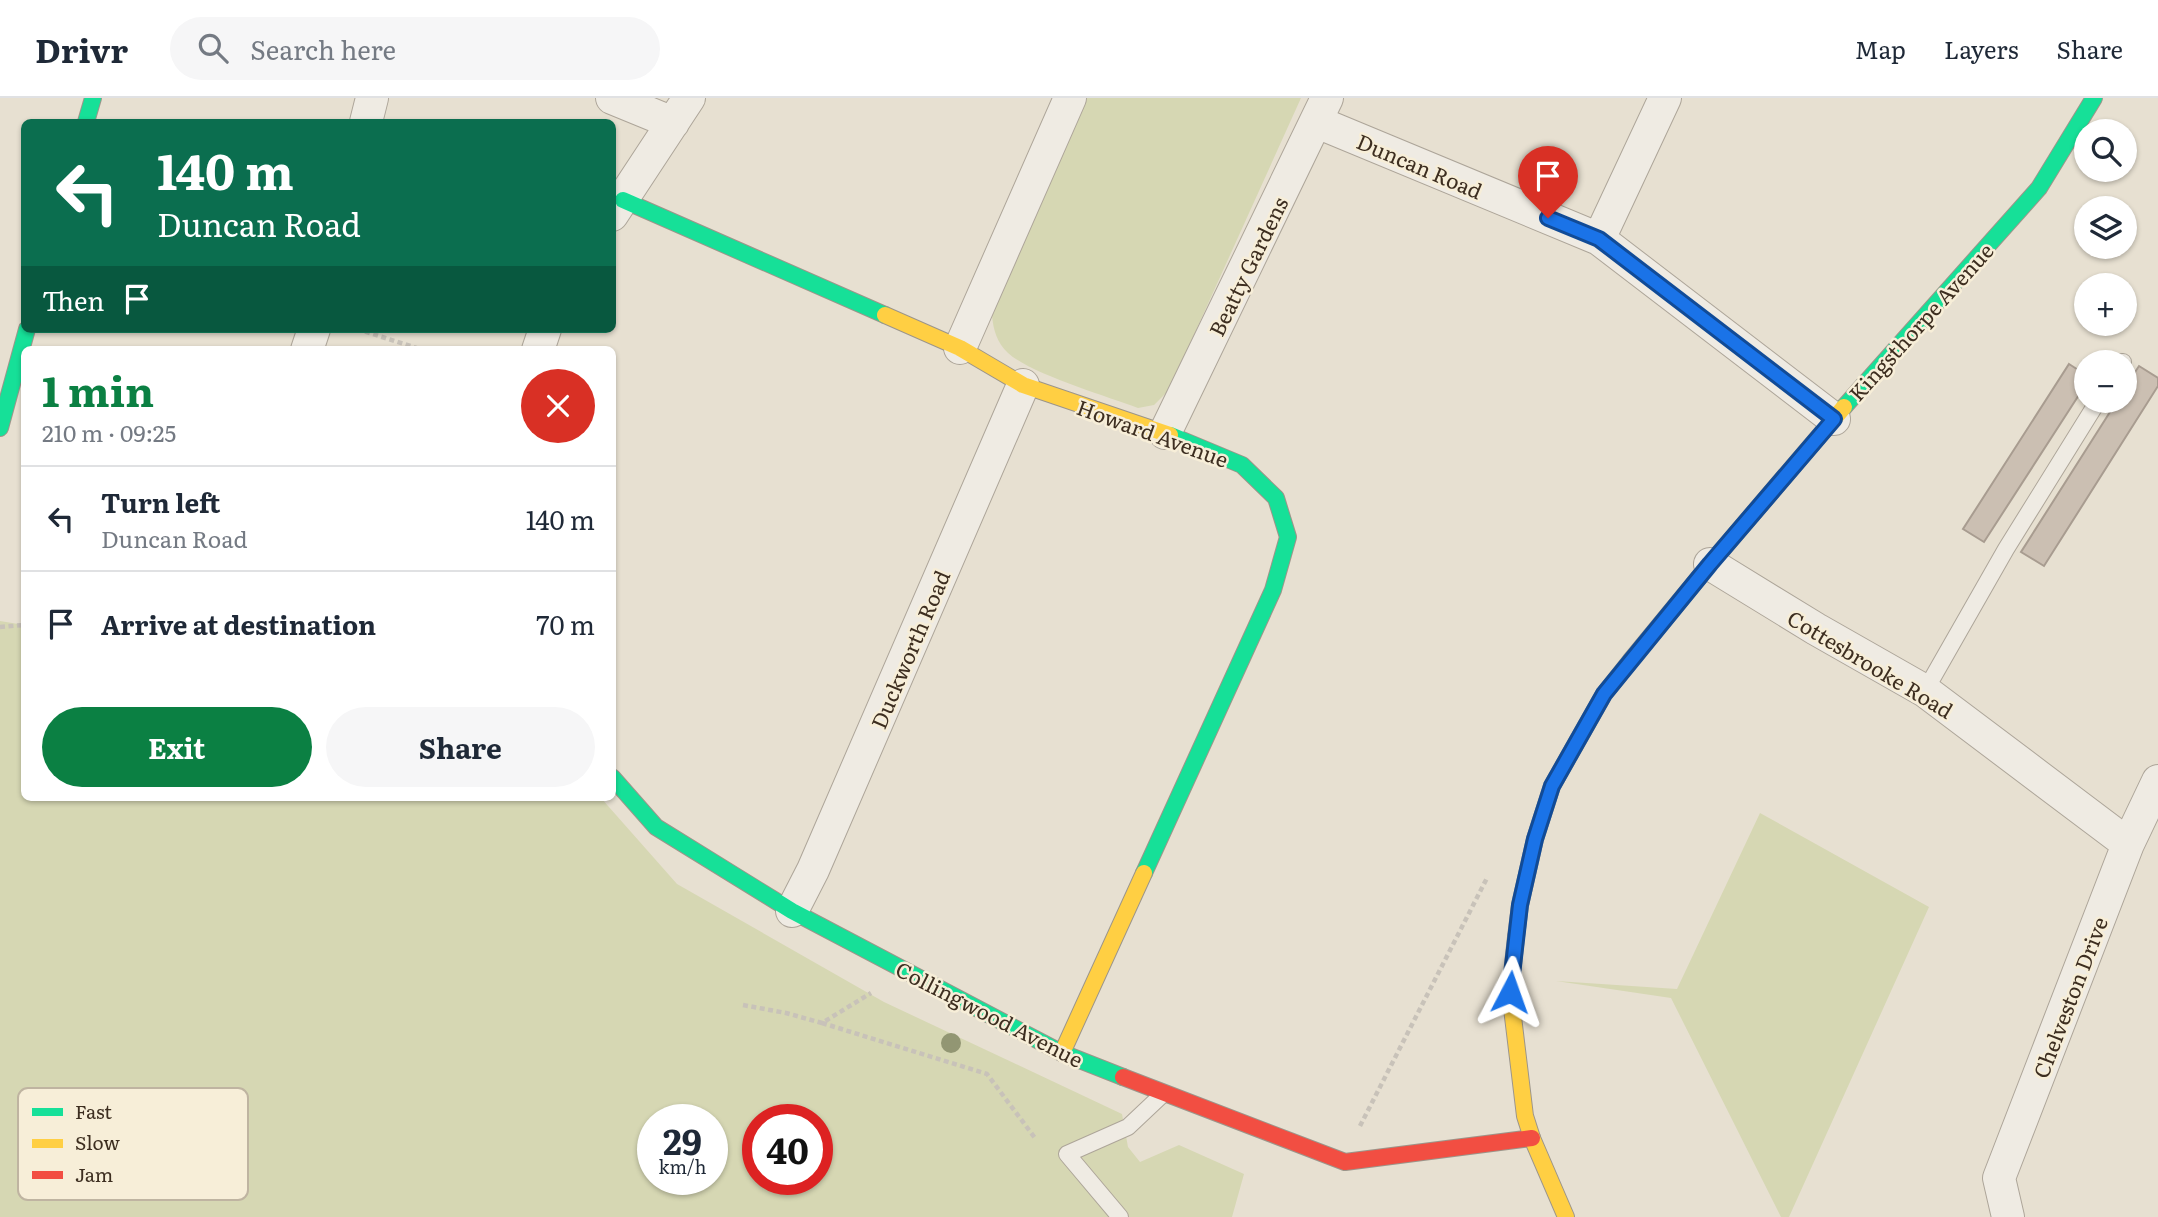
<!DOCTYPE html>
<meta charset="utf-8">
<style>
:root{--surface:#fff;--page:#f6f6f7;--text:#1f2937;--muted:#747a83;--line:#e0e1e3;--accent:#0b8043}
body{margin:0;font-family:Literata,serif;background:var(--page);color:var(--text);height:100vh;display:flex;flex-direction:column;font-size:26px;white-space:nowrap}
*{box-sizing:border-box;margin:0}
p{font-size:23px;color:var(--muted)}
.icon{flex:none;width:38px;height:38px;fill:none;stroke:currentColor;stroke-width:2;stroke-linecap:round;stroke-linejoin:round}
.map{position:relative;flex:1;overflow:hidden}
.drawer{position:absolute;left:21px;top:248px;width:595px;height:455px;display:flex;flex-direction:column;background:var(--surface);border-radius:10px;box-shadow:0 2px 5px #0004}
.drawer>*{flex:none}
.hud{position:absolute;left:21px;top:21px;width:595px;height:214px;border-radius:10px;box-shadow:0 2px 5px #0004;background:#0b6e4f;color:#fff;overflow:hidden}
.buttons{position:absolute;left:2074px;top:21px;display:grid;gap:14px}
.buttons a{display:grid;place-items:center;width:63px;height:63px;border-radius:50%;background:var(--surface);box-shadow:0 2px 5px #0004;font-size:35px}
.speed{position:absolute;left:637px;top:1006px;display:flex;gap:14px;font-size:35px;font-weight:700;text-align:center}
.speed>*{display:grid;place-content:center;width:91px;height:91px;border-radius:50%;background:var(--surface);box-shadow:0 2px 5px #0004;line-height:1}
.speed small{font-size:18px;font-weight:400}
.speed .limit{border:10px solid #d22;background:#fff;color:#111}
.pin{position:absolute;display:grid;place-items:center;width:60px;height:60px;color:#fff;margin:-72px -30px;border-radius:50% 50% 50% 0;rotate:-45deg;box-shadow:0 0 7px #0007}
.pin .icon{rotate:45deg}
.me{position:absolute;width:77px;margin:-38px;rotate:4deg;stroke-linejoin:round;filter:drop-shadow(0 0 5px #0008)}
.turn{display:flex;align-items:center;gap:24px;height:147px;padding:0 21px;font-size:32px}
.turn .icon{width:91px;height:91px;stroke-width:2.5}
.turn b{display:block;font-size:49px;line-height:60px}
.then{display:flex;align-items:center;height:66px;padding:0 21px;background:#0003;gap:14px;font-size:26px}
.round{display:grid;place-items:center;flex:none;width:74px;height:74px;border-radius:37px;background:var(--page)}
.head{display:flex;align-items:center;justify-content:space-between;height:119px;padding:0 21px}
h1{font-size:42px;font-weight:700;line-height:52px;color:var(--accent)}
.cta{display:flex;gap:14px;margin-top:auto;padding:14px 21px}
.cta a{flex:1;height:80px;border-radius:42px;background:var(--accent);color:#fff;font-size:28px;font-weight:700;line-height:80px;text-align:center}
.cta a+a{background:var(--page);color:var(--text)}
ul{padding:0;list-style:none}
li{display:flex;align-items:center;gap:21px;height:105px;padding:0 21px;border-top:2px solid var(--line)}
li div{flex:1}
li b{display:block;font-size:26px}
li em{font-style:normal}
header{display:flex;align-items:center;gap:42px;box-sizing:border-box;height:98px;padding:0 35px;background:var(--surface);border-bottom:2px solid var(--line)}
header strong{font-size:33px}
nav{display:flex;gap:38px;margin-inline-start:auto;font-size:24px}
.search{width:490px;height:63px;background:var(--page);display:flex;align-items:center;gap:18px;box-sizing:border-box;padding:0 24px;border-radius:38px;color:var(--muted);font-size:26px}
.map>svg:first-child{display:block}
.green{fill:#d6d7b3;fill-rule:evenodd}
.building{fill:#cbbfb2;stroke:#a89c90;stroke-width:2}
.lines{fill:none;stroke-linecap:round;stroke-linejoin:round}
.lane-casing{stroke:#ada599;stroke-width:18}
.street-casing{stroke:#ada599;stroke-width:34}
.fast-casing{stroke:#9c958a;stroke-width:18}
.slow-casing{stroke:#9c958a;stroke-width:18}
.jam-casing{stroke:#9c958a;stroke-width:18}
.path{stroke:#c8c2b9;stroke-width:4.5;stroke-dasharray:5 3.5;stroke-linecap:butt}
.lane{stroke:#efebe3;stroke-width:16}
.street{stroke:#efebe3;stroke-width:32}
.fast{stroke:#16e098;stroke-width:16}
.slow{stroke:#ffcf43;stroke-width:16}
.jam{stroke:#f24e42;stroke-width:16}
.tree{fill:#929673}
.route-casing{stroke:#114b97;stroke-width:18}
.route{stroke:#1a73e8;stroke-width:12}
.labels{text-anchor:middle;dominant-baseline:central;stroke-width:5;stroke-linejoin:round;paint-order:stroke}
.street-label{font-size:21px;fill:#3d2e20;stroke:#f7eed8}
.key{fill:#f7eed8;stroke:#bfb4a1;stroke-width:2}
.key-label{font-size:19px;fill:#3d2e20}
</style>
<header>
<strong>Drivr</strong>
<div class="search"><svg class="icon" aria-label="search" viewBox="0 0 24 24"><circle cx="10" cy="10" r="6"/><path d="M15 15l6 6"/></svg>Search here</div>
<nav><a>Map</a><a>Layers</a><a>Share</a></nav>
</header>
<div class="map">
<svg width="2158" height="1119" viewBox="0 0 2158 1119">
<rect width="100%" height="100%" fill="#e7e0d1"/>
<!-- green -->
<path class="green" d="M1086 0H1301L1169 292 1154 307 1138 310C1106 298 1031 276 1008 255 997 245 993 231 992 217Z
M0 523 24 527V700H601L677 786 884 904 1122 1016 1128 1049 1140 1064 1179 1047 1244 1076 1232 1119H0ZM653 1022H712V1082H653ZM758 1022H817V1082H758Z
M1760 715 1929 809 1789 1119H1781L1671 900 1556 883 1677 891Z"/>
<!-- building -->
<path class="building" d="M2069 266 2086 277V286L1984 444 1963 431Z
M2139 268 2158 280V288L2044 468 2021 454 2117 303H2124V291Z"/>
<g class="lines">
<!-- lane casing -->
<g class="lane-casing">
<path id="lane" d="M2122 264H2123
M1925 593 2006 451 2098 303
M1120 1119 1067 1056 1128 1029 1163 996"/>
</g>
<!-- street casing -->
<g class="street-casing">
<path id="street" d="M612 0 673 25
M366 24 372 0
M1317 24 1599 141 1834 321
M612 117 689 0
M1599 141 1665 0
M960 250 1070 0
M307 252 314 231
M538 252 545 231
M1165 335 1327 0
M1710 466 1816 531 1925 593 2128 746
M792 813 813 772 1023 287
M2008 1119 1999 1080 2128 746 2158 683"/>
</g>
<!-- fast casing -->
<g class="fast-casing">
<path id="fast" d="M86 24 93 0
M623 102 885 217
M1844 309 2039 90 2094 0
M0 330 27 231
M612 679 656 729 792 813 1062 955 1123 979
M1144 775 1273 492 1288 439 1276 400 1242 367 1170 337
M1516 839 1520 807 1535 741 1552 688 1604 596 1631 562"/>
</g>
<!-- slow casing -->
<g class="slow-casing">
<path id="slow" d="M885 217 960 250 1023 287 1170 337
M1631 562 1710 466 1844 309
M1516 839 1510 894 1525 1018 1532 1040 1566 1119
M1062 955 1144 775"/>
</g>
<!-- jam casing -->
<g class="jam-casing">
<path id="jam" d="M1123 979 1345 1064 1532 1040"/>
</g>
<!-- path -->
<path class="path" d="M357 231 423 252
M0 529 24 527
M743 907 786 915 822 925 871 895
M822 925 987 976 1035 1040
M1360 1028 1487 780"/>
<!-- lane -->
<use href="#lane" class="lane"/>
<!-- street -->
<use href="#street" class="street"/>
<!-- fast -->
<use href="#fast" class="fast"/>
<!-- slow -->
<use href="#slow" class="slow"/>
<!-- jam -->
<use href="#jam" class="jam"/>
</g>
<!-- trees -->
<circle class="tree" cx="951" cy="945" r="10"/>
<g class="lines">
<!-- route casing -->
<g class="route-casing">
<path id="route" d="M1510 894 1520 807 1535 741 1552 688 1604 596 1710 466 1834 321 1599 141 1548 120"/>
</g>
<!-- route -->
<use href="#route" class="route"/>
</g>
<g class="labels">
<!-- street labels -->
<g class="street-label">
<text transform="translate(1420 67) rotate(23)">Duncan Road</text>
<text transform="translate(1247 168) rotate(-64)">Beatty Gardens</text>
<text transform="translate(1920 223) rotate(-48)">Kingsthorpe Avenue</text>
<text transform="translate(1153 334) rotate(20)">Howard Avenue</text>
<text transform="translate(909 551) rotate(-67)">Duckworth Road</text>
<text transform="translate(1871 565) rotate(31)">Cottesbrooke Road</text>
<text transform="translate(2069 899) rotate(-69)">Chelveston Drive</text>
<text transform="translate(990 915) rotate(27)">Collingwood Avenue</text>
</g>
</g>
<!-- legend -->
<rect x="18" y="990" width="230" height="112" rx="10" class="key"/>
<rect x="32" y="1010" width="31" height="8" fill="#16e098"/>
<rect x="32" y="1041" width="31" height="9" fill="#ffcf43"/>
<rect x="32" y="1073" width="31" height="8" fill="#f24e42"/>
<g class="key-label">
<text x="75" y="1021">Fast</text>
<text x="75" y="1052">Slow</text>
<text x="75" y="1084">Jam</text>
</g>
</svg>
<div class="buttons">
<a><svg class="icon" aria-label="search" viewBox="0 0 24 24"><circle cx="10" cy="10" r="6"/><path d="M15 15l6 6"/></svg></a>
<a><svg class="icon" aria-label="layers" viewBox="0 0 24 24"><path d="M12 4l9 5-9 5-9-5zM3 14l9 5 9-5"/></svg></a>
<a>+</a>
<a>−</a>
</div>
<div class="speed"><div>29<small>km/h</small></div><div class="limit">40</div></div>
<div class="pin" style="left:1548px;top:120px;background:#d93025"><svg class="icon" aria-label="arrive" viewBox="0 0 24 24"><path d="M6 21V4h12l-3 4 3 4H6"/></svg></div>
<svg class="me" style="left:1510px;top:894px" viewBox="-20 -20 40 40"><path d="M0-17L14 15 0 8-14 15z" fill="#1a73e8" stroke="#fff" stroke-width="4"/></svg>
<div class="hud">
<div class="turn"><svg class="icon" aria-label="left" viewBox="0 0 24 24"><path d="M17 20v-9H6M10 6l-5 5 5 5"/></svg><div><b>140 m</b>Duncan Road</div></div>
<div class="then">Then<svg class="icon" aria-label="arrive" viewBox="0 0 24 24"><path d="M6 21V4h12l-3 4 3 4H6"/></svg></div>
</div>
<section class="drawer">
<div class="head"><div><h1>1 min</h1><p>210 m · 09:25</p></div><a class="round" style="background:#d93025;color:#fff"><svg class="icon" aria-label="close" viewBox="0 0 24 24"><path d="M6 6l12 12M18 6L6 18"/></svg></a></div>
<ul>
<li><svg class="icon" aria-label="left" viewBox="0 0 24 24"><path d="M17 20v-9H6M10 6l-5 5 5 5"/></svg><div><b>Turn left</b><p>Duncan Road</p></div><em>140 m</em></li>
<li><svg class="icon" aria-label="arrive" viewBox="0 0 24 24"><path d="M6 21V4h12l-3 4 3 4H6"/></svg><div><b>Arrive at destination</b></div><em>70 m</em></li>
</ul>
<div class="cta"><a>Exit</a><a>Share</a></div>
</section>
</div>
